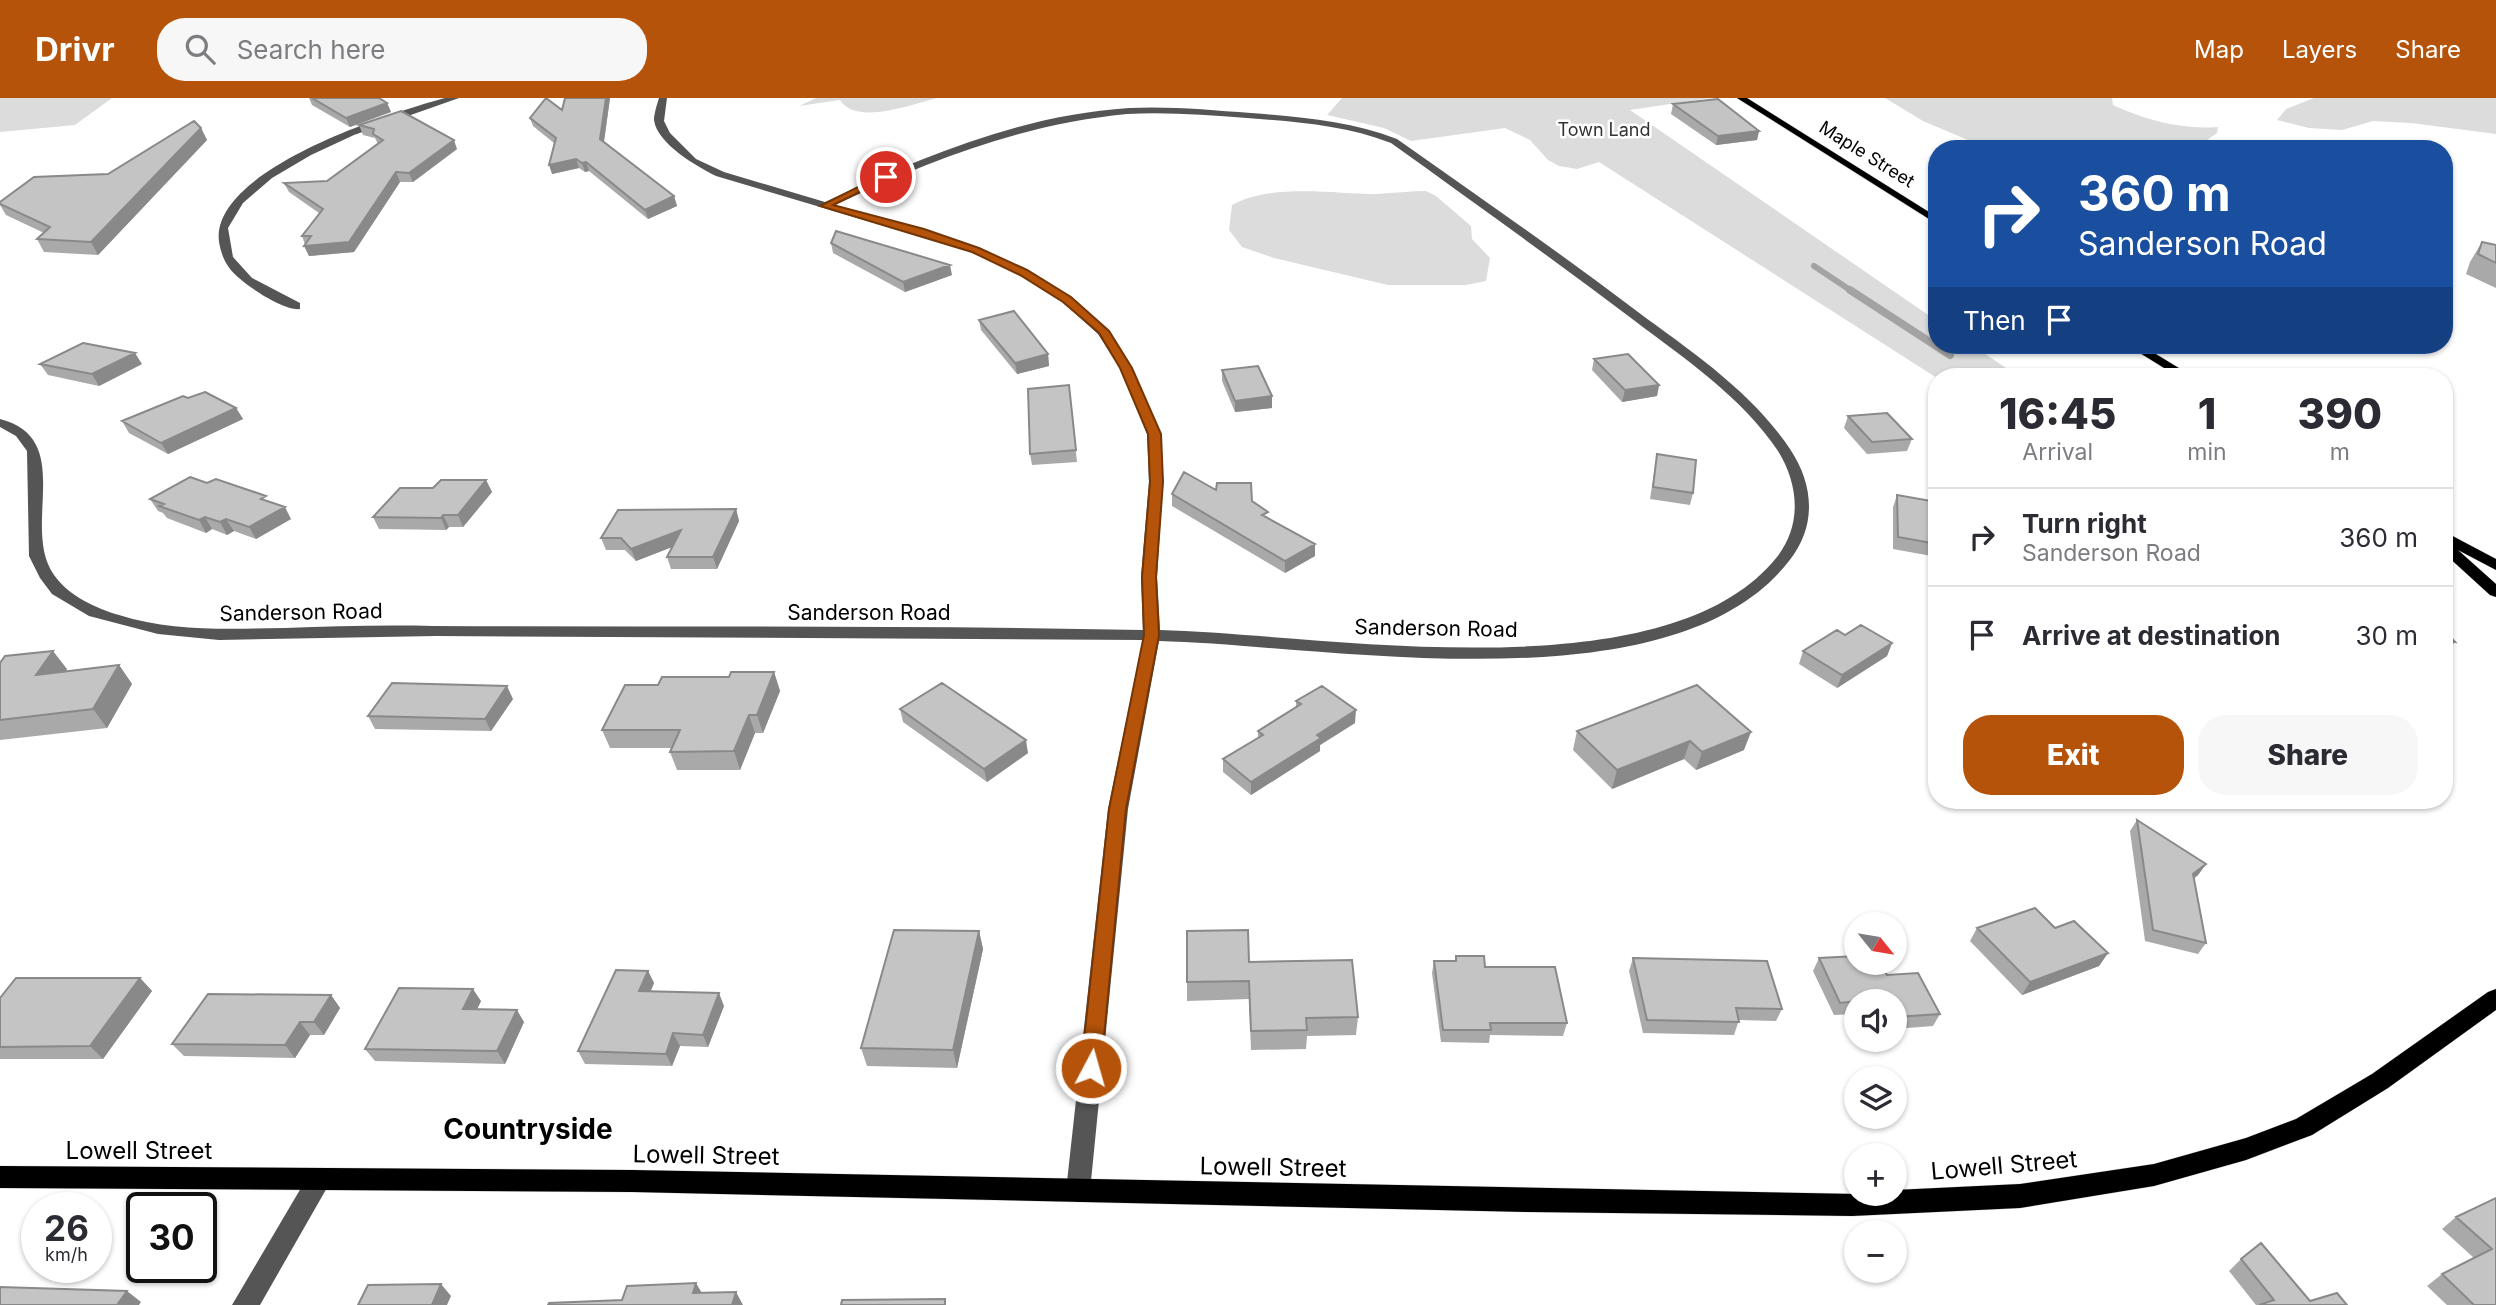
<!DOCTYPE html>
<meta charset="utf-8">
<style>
:root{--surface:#fff;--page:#f7f7f7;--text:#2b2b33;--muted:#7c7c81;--line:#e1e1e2;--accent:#b45309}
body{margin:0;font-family:Inter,sans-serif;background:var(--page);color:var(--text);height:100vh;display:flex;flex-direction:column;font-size:26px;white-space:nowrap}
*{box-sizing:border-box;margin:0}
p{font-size:23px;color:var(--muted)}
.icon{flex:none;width:38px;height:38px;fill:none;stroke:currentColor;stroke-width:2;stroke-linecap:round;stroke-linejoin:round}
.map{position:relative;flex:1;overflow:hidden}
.panel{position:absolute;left:1928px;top:270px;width:525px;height:441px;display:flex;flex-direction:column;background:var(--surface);border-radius:28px;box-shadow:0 2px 5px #0004}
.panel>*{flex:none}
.guide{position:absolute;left:1928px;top:42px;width:525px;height:214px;border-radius:28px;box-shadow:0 2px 5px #0004;background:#1a4fa0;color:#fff;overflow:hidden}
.needle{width:46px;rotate:120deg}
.tools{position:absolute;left:1844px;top:814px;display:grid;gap:14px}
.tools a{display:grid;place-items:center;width:63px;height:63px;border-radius:50%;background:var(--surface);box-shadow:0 2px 5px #0004;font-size:35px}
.speed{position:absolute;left:21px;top:1094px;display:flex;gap:14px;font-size:35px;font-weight:700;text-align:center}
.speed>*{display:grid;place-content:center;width:91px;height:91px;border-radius:50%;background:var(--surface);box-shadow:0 2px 5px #0004;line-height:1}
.speed small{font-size:18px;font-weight:400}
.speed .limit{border:4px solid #111;border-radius:10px;background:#fff;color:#111}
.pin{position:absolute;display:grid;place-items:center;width:60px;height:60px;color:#fff;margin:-30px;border:4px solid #fff;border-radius:50%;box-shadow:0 2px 7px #0007}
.me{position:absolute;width:77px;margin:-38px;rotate:6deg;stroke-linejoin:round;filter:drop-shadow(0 0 5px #0008)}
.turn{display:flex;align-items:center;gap:24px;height:147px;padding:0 35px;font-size:32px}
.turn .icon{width:91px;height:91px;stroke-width:2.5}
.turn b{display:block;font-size:49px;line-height:60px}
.then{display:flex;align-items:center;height:66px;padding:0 35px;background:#0003;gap:14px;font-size:26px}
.eta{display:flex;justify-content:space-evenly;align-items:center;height:119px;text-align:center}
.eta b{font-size:42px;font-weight:800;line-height:49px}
.primary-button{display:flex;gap:14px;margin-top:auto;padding:14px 35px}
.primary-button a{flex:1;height:80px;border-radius:28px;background:var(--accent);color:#fff;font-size:28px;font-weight:800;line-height:80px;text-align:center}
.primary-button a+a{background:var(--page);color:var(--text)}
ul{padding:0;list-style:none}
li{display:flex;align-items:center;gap:21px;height:98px;padding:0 35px;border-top:2px solid var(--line)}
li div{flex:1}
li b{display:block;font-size:26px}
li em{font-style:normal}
header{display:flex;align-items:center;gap:42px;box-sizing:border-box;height:98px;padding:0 35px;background:var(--accent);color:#fff}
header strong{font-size:33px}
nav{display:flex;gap:38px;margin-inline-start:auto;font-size:24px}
.search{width:490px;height:63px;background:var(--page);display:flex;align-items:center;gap:18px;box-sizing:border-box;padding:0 24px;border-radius:28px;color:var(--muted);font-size:26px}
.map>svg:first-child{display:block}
.green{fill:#dcdcdc}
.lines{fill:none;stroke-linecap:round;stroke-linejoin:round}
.stream-far1{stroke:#a3a3a3;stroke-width:6}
.stream{stroke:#a3a3a3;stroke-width:8}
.major-casing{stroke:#dbdbdb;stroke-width:1}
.minor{fill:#555;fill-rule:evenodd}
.major{fill:#000;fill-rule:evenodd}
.wall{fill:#a9a9a9}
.shaded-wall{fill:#898989}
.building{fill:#c4c4c4;stroke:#898989;stroke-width:2}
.route{fill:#b45309;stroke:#753606;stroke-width:2}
.labels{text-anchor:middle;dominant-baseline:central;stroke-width:5;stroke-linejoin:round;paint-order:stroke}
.far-park-label{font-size:18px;fill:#333;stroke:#fff}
.far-street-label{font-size:18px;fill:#000;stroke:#fff}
.street-label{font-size:21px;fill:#000;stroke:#fff}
.near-street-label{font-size:24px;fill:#000;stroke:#fff}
.near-neighbourhood-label{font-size:28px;font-weight:bold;fill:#000;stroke:#fff}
</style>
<header>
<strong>Drivr</strong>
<div class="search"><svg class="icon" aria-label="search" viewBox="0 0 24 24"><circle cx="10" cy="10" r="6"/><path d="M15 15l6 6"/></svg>Search here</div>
<nav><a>Map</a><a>Layers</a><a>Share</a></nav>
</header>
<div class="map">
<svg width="2496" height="1207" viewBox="0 0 2496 1207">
<rect width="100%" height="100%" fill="#fff"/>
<!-- green -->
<path class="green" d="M0 0H112L75 27 0 34Z
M816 0H937C913 6 856 28 840 2L799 8Z
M1342 0H1710L1630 12 1937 223V247H1972L2018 278 1937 280 1599 64 1577 71 1559 68 1548 62 1530 42 1505 30 1411 43 1384 30 1327 17Z
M1885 0H2112L2113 7C2145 22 2183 32 2218 29L2217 35 2207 42 2211 51H1989L1923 23Z
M2314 0H2496V36L2411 25 2373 23 2342 32 2309 30 2277 22 2286 11Z
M1426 93 1436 98 1471 128 1472 141 1490 160 1486 183 1466 187H1388L1274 160 1242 149 1229 132 1232 107C1272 85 1334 96 1377 96 1394 95 1410 93 1426 93Z"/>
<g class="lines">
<!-- stream-far1 -->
<path class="stream-far1" d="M1814 168 1853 194"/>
<!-- stream -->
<path class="stream" d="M1850 192 1950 257"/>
<!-- major casing -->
<g class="major-casing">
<path id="major" d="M1737 0H1747L1937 119V126Z
M2127 247H2141L2192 278H2177Z
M2445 434 2496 461V472L2458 452 2496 486V499L2490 497 2445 456Z
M2496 891V912L2388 990 2312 1037 2246 1062 2154 1088 2020 1110 1852 1118 1529 1114 632 1094 0 1090V1068L632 1072 1857 1096H1895V1092L2020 1086 2154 1066 2246 1040 2296 1021 2372 976 2488 894Z"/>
</g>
<!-- minor -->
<path class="minor" d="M445 0H459L354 37 311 57 272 80 243 105 228 130 233 159 252 180 300 205V211C285 213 251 191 239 180 227 170 222 160 219 144 210 72 390 15 445 0Z
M659 0H667L664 23 670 35 696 61 724 74 825 104C922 59 1021 17 1129 10 1170 8 1210 12 1251 15 1301 19 1350 23 1397 41 1478 98 1559 154 1638 214 1692 254 1751 293 1790 351 1814 387 1817 428 1789 463 1672 613 1328 547 1159 543L1128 711 1090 1093 1087 1101 1078 1104 1069 1101 1066 1093 1108 711 1143 542 436 538 219 542 158 536 89 518 52 496 40 480 29 458 27 353 16 338 0 329V321C77 341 20 429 54 477 69 498 95 510 119 517 173 534 229 531 285 530 335 528 384 527 434 528 670 529 907 527 1143 532L1141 479 1149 384 1147 336 1120 270 1098 236 1063 204 1020 177 972 154 716 78C698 69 657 46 654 22 654 16 657 6 659 0ZM1127 16C1167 14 1207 17 1247 20 1296 24 1344 27 1391 45 1472 103 1554 162 1635 223 1685 261 1742 299 1778 353 1799 387 1802 427 1777 459 1665 599 1322 536 1160 532L1157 479 1163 384 1161 336 1132 270 1107 231 1071 200 1028 173 980 150 835 107C930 62 1023 26 1127 16Z
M320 1070 329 1073 332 1081 260 1207H232L311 1073Z"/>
<!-- major -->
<use href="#major" class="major"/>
</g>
<!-- wall -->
<path class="wall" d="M309 0H379L387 5 391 14 350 29 312 7Z
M565 0H610L604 44 674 98 677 108 648 121 589 73 585 74 579 70 552 76 554 45 533 28 530 20 562 12Z
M1673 6 1759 33 1757 42 1716 47 1671 16Z
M359 27 457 51 413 84H400L354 154 309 158 302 138 319 115 289 94 284 85 327 83 378 46 375 40 363 37Z
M201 30 207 42 98 157 44 154 37 141 44 135 6 117 0 107V104L108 76Z
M2482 144 2496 147V190L2466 176 2470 164Z
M831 145 952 177 905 194 833 155Z
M979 222 1048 256 1049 268 1017 276 981 232Z
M1594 261 1659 287 1657 298 1622 304 1592 272Z
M40 266H142L99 288 48 277Z
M1222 272 1272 310 1235 314 1222 283Z
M1069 287 1077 364 1032 367 1030 356Z
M188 300 236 310 243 321 168 356 129 335 122 323Z
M1848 318 1912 341 1907 353 1867 356 1844 330Z
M1657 356 1693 395 1690 407 1650 401Z
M486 382 492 394 463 429H449L446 432 379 431 373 419 433 390Z
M207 385 269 404 291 421 256 441 234 433 227 437 212 431 206 435 167 420 163 415 158 413 150 401Z
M1216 392 1252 403 1268 420 1315 458 1285 475 1172 408V396Z
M1897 397 1937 404V459L1893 451V409Z
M736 411 739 423 717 471H671L667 459 672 449 636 463 625 452H606L601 440Z
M2445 533 2455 544 2445 557Z
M1845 537 1892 545 1887 558 1837 590 1799 566 1803 553Z
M0 565 67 571 66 574 119 567 132 586 107 630 0 642Z
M774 574 780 593 763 635H755L740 672H677L670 654 671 650H610L602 632 658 587Z
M1697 587 1744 652 1696 672 1684 661 1612 691 1573 652 1577 633Z
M513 601 491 633 375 631 368 618Z
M1296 603 1355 625 1320 647V653L1251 697 1223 674V661L1258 640V633L1296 610Z
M900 611 1028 655 987 684 903 624Z
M2137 722 2206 766 2198 777 2194 780 2206 845 2198 856 2145 843 2130 733Z
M1977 830H2055L2108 855 2099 868 2022 897 1970 843Z
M979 833 983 851 957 970 867 968 861 950Z
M1456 858 1485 869 1567 925 1563 938 1490 937 1489 945 1441 944 1432 875 1434 863H1455Z
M1633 860 1782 911 1776 923 1739 922 1734 937 1643 935 1629 873Z
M1819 860 1887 877 1940 916 1933 928 1895 931V903H1857V916L1834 917 1813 873Z
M1249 864 1358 919 1356 937 1307 938 1306 951 1251 952 1249 901 1187 903V884Z
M648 873 654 885 651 893 724 908 708 949 680 948 672 968 585 966 578 953Z
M140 880 152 893 103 961H0V900Z
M331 897 340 910 324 937H310L295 960 184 958 172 946Z
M481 903 477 911 524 924 505 966 375 963 365 951Z
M2496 1100V1207H2447L2427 1188 2442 1176 2474 1160 2442 1131 2456 1119Z
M2241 1161 2310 1203 2347 1207H2256L2229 1173Z"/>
<!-- shaded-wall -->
<path class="shaded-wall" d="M606 0H610L603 50 600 41Z
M387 5 391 14 350 29 346 20Z
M201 30 207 42 98 157 91 144Z
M1759 33 1757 42 1716 47 1718 38Z
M454 42 457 51 413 84 409 75Z
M576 61 579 70 552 76 549 67Z
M586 64 589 73 585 74 582 65Z
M396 74 400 84 354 154 309 158 304 148Z
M674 98 677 108 648 121 645 112Z
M950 167 952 177 905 194 903 184Z
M135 255 142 266 99 288 92 276Z
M1048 256 1049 268 1017 276 1015 265Z
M1659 287 1657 298 1622 304 1625 292Z
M1272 298V310L1235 314V303Z
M236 310 243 321 168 356 161 345Z
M486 382 492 394 463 429 458 417Z
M285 409 291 421 256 441 249 429Z
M736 411 739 423 717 471 713 459Z
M443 417 449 429 446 432 441 420Z
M205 419 212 431 206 435 199 422Z
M226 421 234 433 227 437 220 424Z
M681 432 685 444 636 463 631 451Z
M1315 446V458L1285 475V463Z
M1892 545 1887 558 1837 590 1842 577Z
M53 553 67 571 50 596 36 577Z
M119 567 132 586 107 630 93 611Z
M774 574 780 593 763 635 757 617Z
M507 588 513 601 491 633 485 621Z
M1356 612 1355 625 1320 647V653L1251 697V684L1317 637Z
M749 617 755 635 740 672 734 653Z
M1751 634 1744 652 1696 672 1702 654Z
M1026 642 1028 655 987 684 984 671Z
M1690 643 1684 661 1612 691 1617 672Z
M2206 766 2198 777 2186 787 2193 776Z
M979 833 983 851 957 970 953 952Z
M2108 855 2099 868 2022 897 2030 884Z
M648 873 654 885 645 905 639 893Z
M140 880 152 893 103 961 90 948Z
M473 891 481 903 471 924 463 911Z
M719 895 724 908 708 949 703 937Z
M331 897 340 910 324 937 314 924Z
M517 912 524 924 505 966 497 953Z
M300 924 310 937 295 960 285 947Z
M673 935 680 948 672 968 666 956Z
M696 1185 706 1202 693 1195Z
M441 1186 451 1198 447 1207H432Z
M127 1193 141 1204 139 1207H117Z
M736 1194 743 1207H732Z"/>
<!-- building -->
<path class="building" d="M312 0H379L387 5 346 20Z
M546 0 562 12 565 0H606L600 41 674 98 645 112 586 64 582 65 576 61 549 67 556 40 530 20Z
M1718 1 1759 33 1718 38 1673 6Z
M401 13 454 42 409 75 396 74 349 144 304 148 311 138H302L323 111 284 85 327 83 383 42 373 36 374 31 359 27Z
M194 23 201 30 91 144 37 141 50 129 0 106V104L34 79 108 76Z
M836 133 950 167 903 184 831 145Z
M2482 144 2496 147V165L2478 156Z
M1014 213 1048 256 1015 265 979 222Z
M83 245 135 255 92 276 40 266Z
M1628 256 1659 287 1625 292 1594 261Z
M1258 268 1272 298 1235 303 1222 272Z
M2137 274 2143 278H2111Z
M1069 287 1076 352 1030 356 1028 291Z
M205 294 236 310 161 345 122 323 183 298 188 300Z
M1887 315 1912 341 1872 344 1848 318Z
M1657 356 1696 362 1693 395 1653 389Z
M1184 374 1216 392 1217 385H1251L1252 403 1268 414 1262 417 1315 446 1285 463 1172 396Z
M190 379 207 385 216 381 266 398 261 401 285 409 249 429 226 421 220 424 205 419 199 422 159 408 164 406 150 401Z
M441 382H486L458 417H443L441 420 373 419 400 390H433Z
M1897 397 1937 404V446L1898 439Z
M736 411 713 459H667L681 432 631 451 621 440H601L618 412Z
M1861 527 1892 545 1842 577 1803 553 1837 532 1845 537Z
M2445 533 2455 544 2445 542Z
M53 553 36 577 119 567 93 611 0 622V565L5 558Z
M731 574H774L757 617H749L734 653 670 654 680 632H602L625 587H658L662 579H729Z
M392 585 507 588 485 621 368 618Z
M942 585 1026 642 984 671 900 611Z
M1697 587 1751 634 1702 654 1690 643 1617 672 1577 633Z
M1322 588 1356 612 1317 637 1321 640 1251 684 1223 661 1263 637 1258 633 1301 606 1296 603Z
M2137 722 2206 766 2193 776 2206 845 2153 832Z
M2035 810 2055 830 2074 823 2108 855 2030 884 1977 830Z
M894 832 979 833 953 952 861 950Z
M1248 832 1249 864 1352 862 1358 919 1306 920 1307 932 1251 933 1249 883 1187 884V833Z
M1456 858H1484L1485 869H1555L1567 925H1490L1491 932H1443L1434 863H1456Z
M1857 858V864H1880L1887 877 1918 875 1940 916 1895 919V903H1857L1840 905 1819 860Z
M1633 860 1767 863 1782 911 1736 910 1739 924 1647 922Z
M616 872 648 873 639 893 719 895 703 937 673 935 666 956 578 953Z
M16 880H140L90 948 0 949V900Z
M399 890 473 891 463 911 517 912 497 953 365 951Z
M208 896 331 897 314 924H300L285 947 172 946Z
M2496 1100V1207H2474L2442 1176 2492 1151 2456 1119Z
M2261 1145 2310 1203 2337 1195 2347 1207H2259L2274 1202 2241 1161Z
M696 1185 693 1195 736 1194 732 1207H548L549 1205 622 1202 627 1188Z
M441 1186 432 1207H358L368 1187Z
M0 1189 127 1193 117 1207H0Z
M945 1201V1207H841L842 1202Z"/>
<!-- route -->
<path class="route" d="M882 77 890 79 833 107 924 131 979 150 1027 172 1071 199 1109 233 1132 270 1161 336 1163 384 1156 479 1159 537 1126 711 1101 970 1098 976 1091 979 1084 976 1081 970 1109 711 1144 537 1142 479 1150 384 1148 336 1120 270 1099 235 1063 204 1020 177 972 154 820 108Z"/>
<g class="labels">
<!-- far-park labels -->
<g class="far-park-label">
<text x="1604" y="31">Town Land</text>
</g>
<!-- far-street labels -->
<g class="far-street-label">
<text transform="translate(1867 56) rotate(32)">Maple Street</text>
</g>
<!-- street labels -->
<g class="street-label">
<text transform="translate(301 514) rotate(-1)">Sanderson Road</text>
<text x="869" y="514">Sanderson Road</text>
<text transform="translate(1436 530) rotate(1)">Sanderson Road</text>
</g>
<!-- near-street labels -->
<g class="near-street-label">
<text x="139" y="1052">Lowell Street</text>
<text transform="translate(706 1057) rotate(1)">Lowell Street</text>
<text transform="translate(2004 1067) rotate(-5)">Lowell Street</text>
<text transform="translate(1273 1069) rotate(1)">Lowell Street</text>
</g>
<!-- near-neighbourhood labels -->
<g class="near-neighbourhood-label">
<text x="528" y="1031">Countryside</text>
</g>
</g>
</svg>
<div class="tools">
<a><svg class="needle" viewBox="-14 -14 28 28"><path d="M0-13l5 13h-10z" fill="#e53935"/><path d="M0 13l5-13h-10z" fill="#7c7c81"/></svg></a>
<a><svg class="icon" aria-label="sound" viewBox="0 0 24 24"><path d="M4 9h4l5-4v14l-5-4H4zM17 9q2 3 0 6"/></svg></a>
<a><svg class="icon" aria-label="layers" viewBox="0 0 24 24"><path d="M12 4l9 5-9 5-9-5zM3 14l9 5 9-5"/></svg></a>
<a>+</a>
<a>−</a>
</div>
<div class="speed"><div>26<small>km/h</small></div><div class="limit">30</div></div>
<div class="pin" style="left:886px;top:79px;background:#d93025"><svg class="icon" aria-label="arrive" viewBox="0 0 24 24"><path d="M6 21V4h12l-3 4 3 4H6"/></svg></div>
<svg class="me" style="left:1091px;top:970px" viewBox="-20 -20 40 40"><circle r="17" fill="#b45309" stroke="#fff" stroke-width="3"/><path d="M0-11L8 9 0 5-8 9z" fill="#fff"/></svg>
<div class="guide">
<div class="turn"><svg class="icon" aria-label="right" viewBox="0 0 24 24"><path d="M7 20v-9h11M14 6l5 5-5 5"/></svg><div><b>360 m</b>Sanderson Road</div></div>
<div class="then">Then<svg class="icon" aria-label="arrive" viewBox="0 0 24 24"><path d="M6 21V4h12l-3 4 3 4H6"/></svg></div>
</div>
<section class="panel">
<div class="eta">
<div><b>16:45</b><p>Arrival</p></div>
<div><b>1</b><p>min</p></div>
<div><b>390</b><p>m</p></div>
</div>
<ul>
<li><svg class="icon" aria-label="right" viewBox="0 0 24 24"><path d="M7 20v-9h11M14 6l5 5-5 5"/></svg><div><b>Turn right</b><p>Sanderson Road</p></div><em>360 m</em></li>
<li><svg class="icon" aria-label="arrive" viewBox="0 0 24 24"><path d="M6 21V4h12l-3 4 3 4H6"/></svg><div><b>Arrive at destination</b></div><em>30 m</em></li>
</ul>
<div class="primary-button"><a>Exit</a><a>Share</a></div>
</section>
</div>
